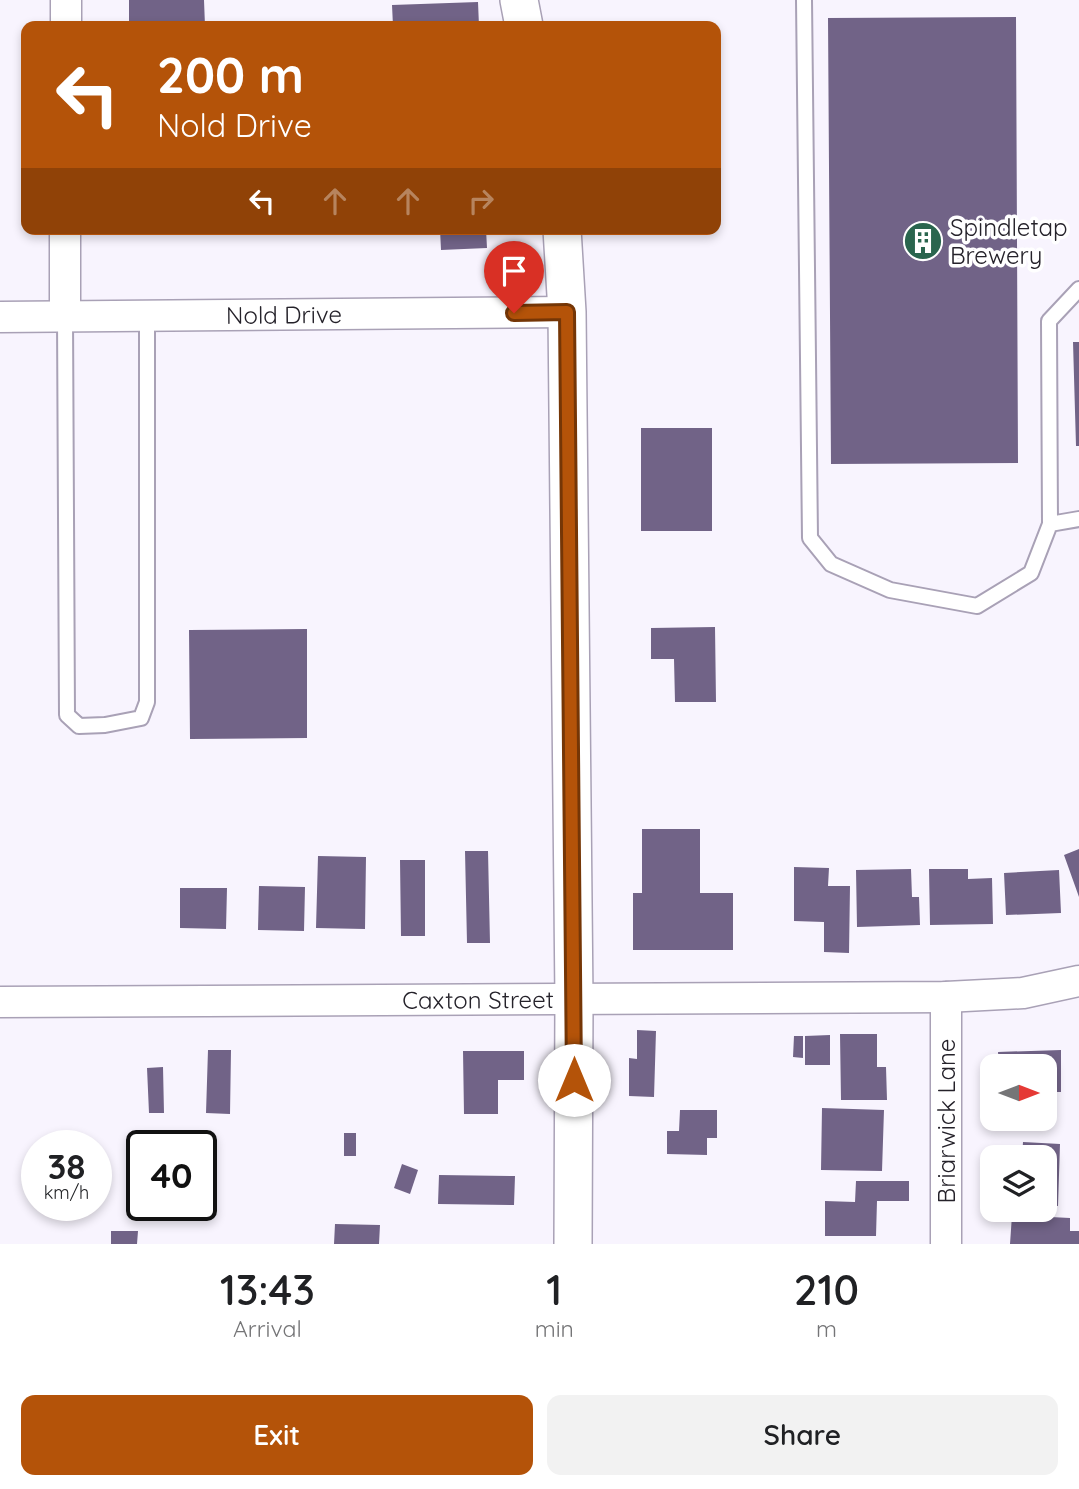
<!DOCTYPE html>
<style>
:root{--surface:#fff;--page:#f2f2f2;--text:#202124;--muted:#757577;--accent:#b45309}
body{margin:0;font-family:Quicksand,sans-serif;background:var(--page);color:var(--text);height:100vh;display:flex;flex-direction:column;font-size:26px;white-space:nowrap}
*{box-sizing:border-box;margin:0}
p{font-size:23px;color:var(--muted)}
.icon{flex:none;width:38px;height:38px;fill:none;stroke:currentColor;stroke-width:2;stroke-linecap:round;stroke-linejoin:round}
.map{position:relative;height:1244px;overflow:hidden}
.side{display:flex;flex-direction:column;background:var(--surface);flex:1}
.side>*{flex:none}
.banner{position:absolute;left:21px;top:21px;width:700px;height:214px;border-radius:14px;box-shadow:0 4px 10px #0003;background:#b45309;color:#fff;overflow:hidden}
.needle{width:46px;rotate:90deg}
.controls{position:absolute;left:980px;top:1054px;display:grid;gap:14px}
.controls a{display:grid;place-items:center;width:77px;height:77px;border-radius:14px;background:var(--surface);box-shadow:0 4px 10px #0003;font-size:35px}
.speed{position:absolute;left:21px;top:1130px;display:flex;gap:14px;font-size:35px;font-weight:700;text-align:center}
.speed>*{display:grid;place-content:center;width:91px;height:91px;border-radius:50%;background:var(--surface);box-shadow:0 4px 10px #0003;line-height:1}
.speed small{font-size:18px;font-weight:400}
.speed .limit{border:4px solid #111;border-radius:10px;background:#fff;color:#111}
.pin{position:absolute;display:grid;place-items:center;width:60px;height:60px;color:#fff;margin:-72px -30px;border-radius:50% 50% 50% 0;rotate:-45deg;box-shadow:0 0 7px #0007}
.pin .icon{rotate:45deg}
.me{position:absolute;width:77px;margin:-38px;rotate:0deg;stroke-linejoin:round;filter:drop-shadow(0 0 5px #0008)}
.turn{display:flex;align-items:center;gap:24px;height:147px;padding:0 21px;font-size:32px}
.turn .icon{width:91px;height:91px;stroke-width:2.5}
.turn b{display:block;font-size:49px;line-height:60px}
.lanes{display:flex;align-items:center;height:66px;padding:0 21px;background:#0003;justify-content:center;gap:35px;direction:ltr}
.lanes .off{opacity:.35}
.eta{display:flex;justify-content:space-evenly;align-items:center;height:119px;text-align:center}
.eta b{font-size:42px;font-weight:600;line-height:49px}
.button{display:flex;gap:14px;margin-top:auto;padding:14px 21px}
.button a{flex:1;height:80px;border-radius:14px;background:var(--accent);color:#fff;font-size:28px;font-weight:600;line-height:80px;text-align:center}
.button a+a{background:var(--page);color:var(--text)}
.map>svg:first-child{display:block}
.building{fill:#716387}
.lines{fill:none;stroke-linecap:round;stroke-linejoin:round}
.service-casing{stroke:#a9a1b6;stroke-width:18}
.minor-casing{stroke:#a9a1b6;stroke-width:33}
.tertiary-casing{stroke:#a9a1b6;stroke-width:40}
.service{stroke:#fff;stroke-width:14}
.minor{stroke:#fff;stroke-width:30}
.tertiary{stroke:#fff;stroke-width:37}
.route-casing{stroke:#753606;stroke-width:18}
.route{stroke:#b45309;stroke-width:12}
.labels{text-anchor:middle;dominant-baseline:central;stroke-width:7;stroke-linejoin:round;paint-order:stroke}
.poi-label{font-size:24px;fill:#25222a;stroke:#fff;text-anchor:start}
.street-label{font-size:24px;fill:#25222a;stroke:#fff}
</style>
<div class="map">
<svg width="1079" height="1244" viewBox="0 0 1079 1244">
<rect width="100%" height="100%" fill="#f8f4fe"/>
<!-- building -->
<path class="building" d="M129 0H204L205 26H129Z
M478 2 479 26H393L392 5Z
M1016 17 1018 463 831 464 828 18Z
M440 229H486L487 248 441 250Z
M1073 342H1079V446H1076Z
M641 428H712V531H641Z
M715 627 716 702H675L674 659H651V628Z
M307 629V738L190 739 189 630Z
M642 829H700V893H733V950H633V893H642Z
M1079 849V897L1064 855Z
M465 851H488L490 943H467Z
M318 856 366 857 365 929 316 928Z
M400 860H425V936H401Z
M794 867 829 868 828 886H850L849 953 824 952V922L794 921Z
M911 869 912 897H919L920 925 857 927 856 870Z
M929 869H968V879L992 878 993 924 930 925Z
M1059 870 1061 913 1006 915 1004 873Z
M259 886 305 887 304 931 258 930Z
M180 888H227L226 929 180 928Z
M637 1030 656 1031 654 1097 629 1096V1058L637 1059Z
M840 1034H877V1067H886L887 1100H841Z
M830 1035V1065H805V1036Z
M794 1036H803V1058L793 1057Z
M208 1050H231L230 1114 206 1113Z
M1061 1050V1092H1045V1066H999L998 1052Z
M463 1051H524V1080H498V1114H464Z
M163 1067 164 1113H149L147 1068Z
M822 1108 884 1110 882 1171 821 1170Z
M680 1110H717V1138H707V1155L667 1154V1131H679Z
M344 1133H356V1156H344Z
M176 1137 207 1138 206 1159H201V1146H176Z
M1023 1142 1060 1144 1058 1206 1045 1205V1157H1022Z
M402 1164 418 1170 410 1194 394 1188Z
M439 1175 515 1176 514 1205 438 1204Z
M856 1181H909V1201H877L876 1236H825V1201L855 1202Z
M1012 1215 1070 1218V1231H1079V1244H1010Z
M335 1224 380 1225 379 1244H334Z
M111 1231H138L137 1244H111Z"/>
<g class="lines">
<!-- service casing -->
<g class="service-casing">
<path id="service" d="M804 0 810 538 831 564 890 590 977 606 1031 573 1050 524 1049 321 1079 289
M65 317 67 715 79 726 105 725 141 718 147 702V316
M1050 524 1079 519"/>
</g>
<!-- minor casing -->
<g class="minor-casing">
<g id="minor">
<path d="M66 26V0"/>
<path id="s1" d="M0 317 567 312"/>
<path d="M65 317V229"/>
<path d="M946 997V1244"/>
<path id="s2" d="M0 1002 946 997 1023 993 1079 981"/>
</g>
</g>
<!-- tertiary casing -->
<g class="tertiary-casing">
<path id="tertiary" d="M519 0 524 26
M562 229 567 312 574 1000 573 1244"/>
</g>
<!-- service -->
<use href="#service" class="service"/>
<!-- minor -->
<use href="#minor" class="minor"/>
<!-- tertiary -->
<use href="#tertiary" class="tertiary"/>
</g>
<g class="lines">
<!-- route casing -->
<g class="route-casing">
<path id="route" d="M514 313 567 312 574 1080"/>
</g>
<!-- route -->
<use href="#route" class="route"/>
</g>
<!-- icons -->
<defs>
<g id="building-disc" transform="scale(2.0125)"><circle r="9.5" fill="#2a654e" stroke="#fff"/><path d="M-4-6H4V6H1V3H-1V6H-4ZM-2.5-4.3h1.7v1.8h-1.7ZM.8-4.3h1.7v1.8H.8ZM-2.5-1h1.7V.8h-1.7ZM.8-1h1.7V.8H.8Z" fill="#fff"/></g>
</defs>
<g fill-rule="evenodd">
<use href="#building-disc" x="923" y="241"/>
</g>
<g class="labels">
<!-- poi labels -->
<g class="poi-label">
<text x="950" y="227">Spindletap<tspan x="950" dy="28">Brewery</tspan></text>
</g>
<!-- street labels -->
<g class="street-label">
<text stroke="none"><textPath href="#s1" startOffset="284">Nold Drive</textPath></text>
<text stroke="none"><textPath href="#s2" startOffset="478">Caxton Street</textPath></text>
<text transform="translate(946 1121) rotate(-90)">Briarwick Lane</text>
</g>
</g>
</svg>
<div class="controls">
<a><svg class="needle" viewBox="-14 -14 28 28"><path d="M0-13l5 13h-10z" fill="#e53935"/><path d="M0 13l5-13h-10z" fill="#757577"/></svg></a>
<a><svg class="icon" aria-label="layers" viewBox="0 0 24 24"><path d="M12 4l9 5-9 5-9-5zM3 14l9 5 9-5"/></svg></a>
</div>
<div class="speed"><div>38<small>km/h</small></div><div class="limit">40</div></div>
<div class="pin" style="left:514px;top:313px;background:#d93025"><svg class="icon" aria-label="arrive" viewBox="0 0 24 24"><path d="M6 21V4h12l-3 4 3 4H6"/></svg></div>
<svg class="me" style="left:574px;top:1080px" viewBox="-20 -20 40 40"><circle r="19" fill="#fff"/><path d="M0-13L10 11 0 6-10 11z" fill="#b45309"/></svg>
<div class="banner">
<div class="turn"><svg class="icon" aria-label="left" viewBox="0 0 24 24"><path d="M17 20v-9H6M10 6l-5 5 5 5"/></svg><div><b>200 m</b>Nold Drive</div></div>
<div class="lanes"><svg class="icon" aria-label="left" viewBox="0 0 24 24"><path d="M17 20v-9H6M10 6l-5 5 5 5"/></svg><svg class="icon off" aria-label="ahead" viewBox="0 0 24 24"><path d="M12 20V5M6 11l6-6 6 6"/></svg><svg class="icon off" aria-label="ahead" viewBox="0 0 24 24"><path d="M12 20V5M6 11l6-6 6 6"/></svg><svg class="icon off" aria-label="right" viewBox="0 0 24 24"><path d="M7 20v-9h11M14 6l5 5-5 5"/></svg></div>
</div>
</div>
<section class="side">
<div class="eta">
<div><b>13:43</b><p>Arrival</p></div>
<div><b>1</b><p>min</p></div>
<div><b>210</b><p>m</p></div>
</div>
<div class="button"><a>Exit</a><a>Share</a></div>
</section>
